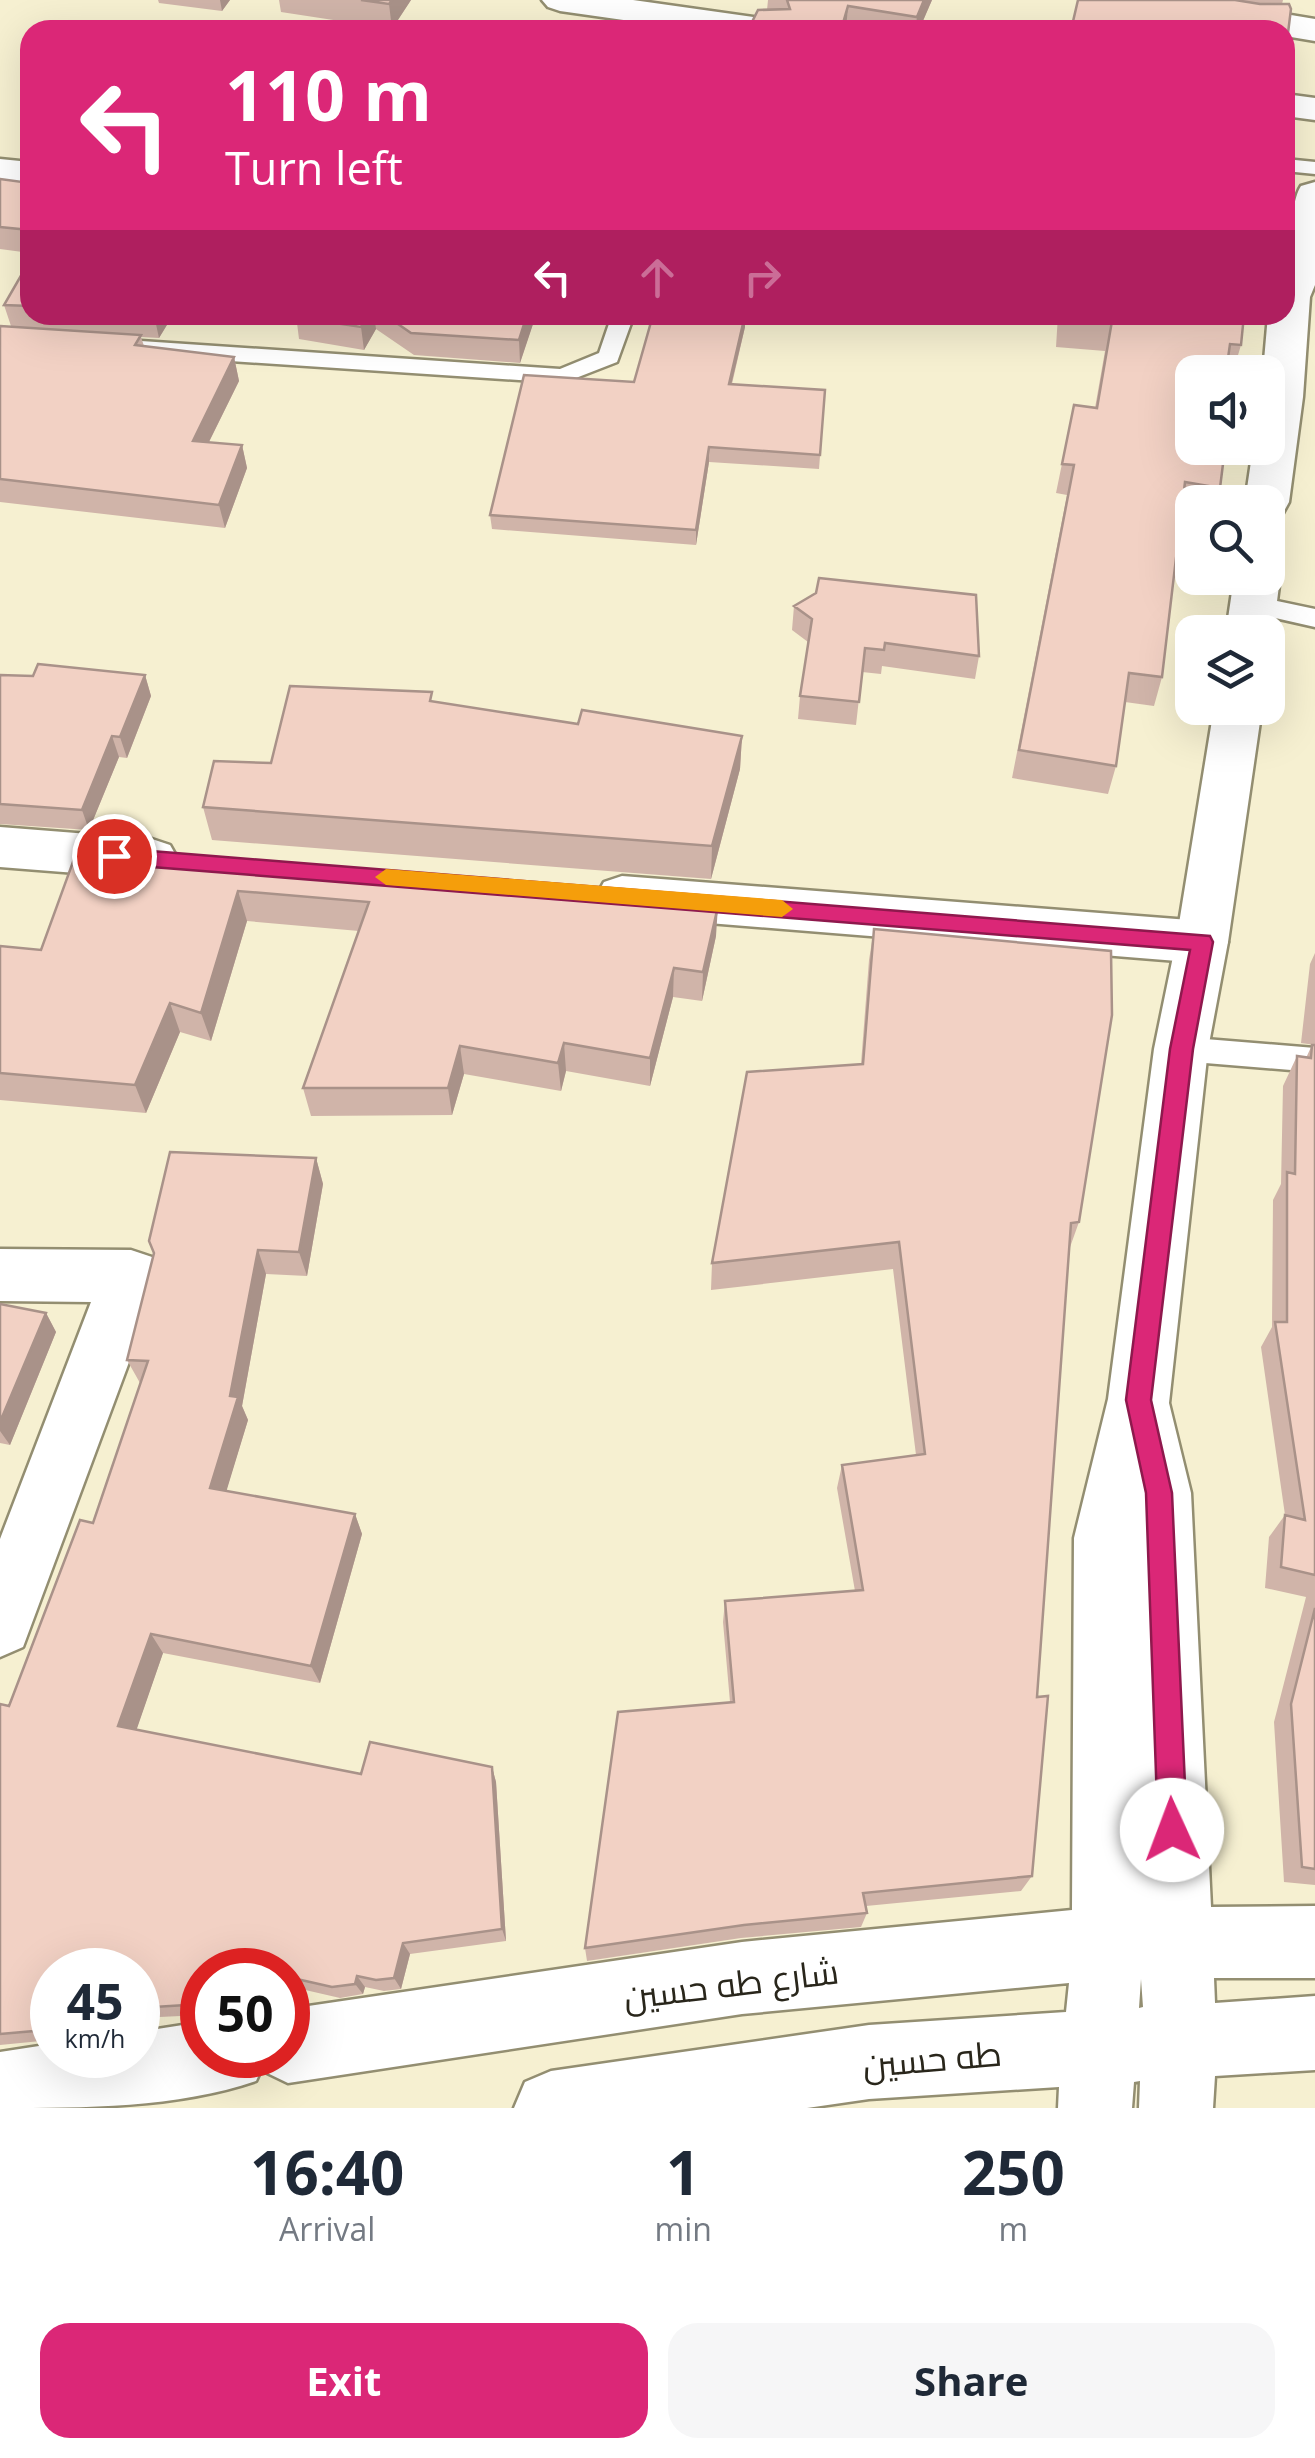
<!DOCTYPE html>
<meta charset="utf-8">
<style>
:root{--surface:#fff;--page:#f6f6f7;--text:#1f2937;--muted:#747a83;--accent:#db2777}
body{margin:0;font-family:"Open Sans",Cairo,sans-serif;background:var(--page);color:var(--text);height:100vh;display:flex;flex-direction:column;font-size:38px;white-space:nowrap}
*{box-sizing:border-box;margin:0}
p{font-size:32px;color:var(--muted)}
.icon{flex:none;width:55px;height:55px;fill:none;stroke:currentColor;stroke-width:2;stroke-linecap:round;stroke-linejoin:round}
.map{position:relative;height:2108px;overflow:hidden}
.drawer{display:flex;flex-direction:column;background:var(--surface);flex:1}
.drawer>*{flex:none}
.top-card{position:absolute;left:20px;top:20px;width:1275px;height:305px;border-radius:30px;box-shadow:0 10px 40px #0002;background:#db2777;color:#fff;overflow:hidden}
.fabs{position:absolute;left:1175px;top:355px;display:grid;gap:20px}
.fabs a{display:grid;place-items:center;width:110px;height:110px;border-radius:20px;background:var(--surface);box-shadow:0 10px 40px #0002;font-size:50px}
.speed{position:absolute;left:30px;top:1948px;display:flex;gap:20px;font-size:50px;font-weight:700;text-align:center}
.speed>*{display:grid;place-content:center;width:130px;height:130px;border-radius:50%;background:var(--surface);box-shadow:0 10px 40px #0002;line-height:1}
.speed small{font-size:25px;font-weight:400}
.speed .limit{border:15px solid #d22;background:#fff;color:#111}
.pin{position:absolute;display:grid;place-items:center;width:85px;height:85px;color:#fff;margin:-42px;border:5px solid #fff;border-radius:50%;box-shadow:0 2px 10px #0007}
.me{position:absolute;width:110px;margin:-55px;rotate:358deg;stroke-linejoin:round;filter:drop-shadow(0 0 8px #0008)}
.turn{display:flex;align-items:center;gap:35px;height:210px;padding:0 40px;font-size:45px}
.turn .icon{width:130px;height:130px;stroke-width:2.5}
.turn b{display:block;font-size:70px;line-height:85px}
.lanes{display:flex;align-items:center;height:95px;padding:0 40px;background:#0003;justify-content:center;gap:50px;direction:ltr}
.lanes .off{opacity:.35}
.eta{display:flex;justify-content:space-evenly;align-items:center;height:170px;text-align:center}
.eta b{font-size:60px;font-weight:700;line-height:70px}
.action{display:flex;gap:20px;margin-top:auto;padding:20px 40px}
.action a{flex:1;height:115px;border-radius:30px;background:var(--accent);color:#fff;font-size:40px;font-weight:700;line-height:115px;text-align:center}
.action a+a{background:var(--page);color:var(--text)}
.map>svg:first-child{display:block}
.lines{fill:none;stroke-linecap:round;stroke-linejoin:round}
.service-casing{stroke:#938e71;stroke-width:5}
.minor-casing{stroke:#938e71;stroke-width:5}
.secondary-casing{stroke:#938e71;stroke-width:5}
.service{fill:#fff;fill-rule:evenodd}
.minor{fill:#fff;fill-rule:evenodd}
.secondary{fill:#fff;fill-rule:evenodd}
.wall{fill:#d0b4a9}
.shaded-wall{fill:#a99289}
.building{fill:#f2d1c4;stroke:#a99289;stroke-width:2.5}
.route{fill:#db2777;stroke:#8e194d;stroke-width:2.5}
.slow{fill:#f59e0b}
.labels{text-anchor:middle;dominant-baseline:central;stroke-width:9;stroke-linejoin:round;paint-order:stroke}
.near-street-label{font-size:35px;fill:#29261b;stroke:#fff}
</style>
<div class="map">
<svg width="1315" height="2108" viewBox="0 0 1315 2108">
<rect width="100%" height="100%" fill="#f6f0d1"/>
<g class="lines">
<!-- service casing -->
<g class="service-casing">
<path id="service" d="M1285 159 1315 162V174L1285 171Z
M612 315H634L617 362 563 383 141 355 130 348 141 341 560 369 599 353Z
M1253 596 1315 609V627L1244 611 1240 605 1244 599Z
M1181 1037 1315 1048V1072L1181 1061 1170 1058 1166 1049 1170 1040Z"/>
</g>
<!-- minor casing -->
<g class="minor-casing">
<path id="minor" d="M542 0H633L768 19 781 22 786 30H694L560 11 548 7Z
M1123 0H1202L1315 19V41L1285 36V30H1253L1141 11 1129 7Z
M1285 94 1315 98V120L1285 116Z
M0 159 30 162V186L0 183Z
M0 827 152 839 170 845 178 859 170 873 152 879 0 867Z
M622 876 1202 921 1221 927 1228 942 1221 957 1202 963 622 916 604 910 596 896 604 882Z
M0 1249 131 1250 152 1257 161 1276 23 1647 0 1657V1539L91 1302 0 1301Z"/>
</g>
<!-- secondary casing -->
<g class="secondary-casing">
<path id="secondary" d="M1315 182V285L1310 297 1303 397 1289 502 1283 513 1268 517V502H1245L1253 448H1268V372H1263L1268 315H1285C1285 288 1288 205 1301 186Z
M1268 565 1280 578 1273 632 1268 641V632H1226L1234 578H1268Z
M1214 708H1262L1228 942 1208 1049 1169 1403 1191 1493 1211 1907 1315 1906V1978H1214L1215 2003 1315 1996V2070L1215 2076 1213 2108H1139L1140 2081 1134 2082 1132 2108H1058L1059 2087 869 2099 807 2108H514L525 2082 551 2071 869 2025 1066 2012 1069 1983 742 2014 288 2083 261 2070 256 2081C177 2108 84 2108 0 2108V2052L52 2044V2055H138V2032L202 2022V2055H288V2009L742 1942 1072 1910 1074 1538 1108 1399 1154 1049 1176 942ZM1141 1979 1143 2007 1139 2008Z"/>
</g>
<!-- service -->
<use href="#service" class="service"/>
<!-- minor -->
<use href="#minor" class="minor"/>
<!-- secondary -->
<use href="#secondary" class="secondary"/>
</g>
<!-- wall -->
<path class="wall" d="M158 0H230L222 11 159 3Z
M279 0H411L392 29 281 12Z
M768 0H932L919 30H748L767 10Z
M1078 0H1283L1282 4Z
M0 179 30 183V253L0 249Z
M30 260V315H173L159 338 141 337 144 346 234 357 239 381 209 442 242 445 247 468 225 528 0 502V326H11L4 305Z
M296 315H536L520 363 414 355 376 329 364 350 299 339Z
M745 315V327L732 384 825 390 819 469 709 462 696 545 492 529 490 515 634 382Z
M864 315H942L941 322Z
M1058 315H1244L1241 345 1233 372H1192L1220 488 1215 502H1192V514L1181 513 1162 677 1154 706 1125 702 1116 766 1108 794 1012 778 1067 495 1056 493 1074 405 1095 408 1105 351 1056 347Z
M794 606 979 656 975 679 882 666 881 674 862 672 856 725 798 719 800 696 808 642 792 630Z
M0 675 33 676 145 675 151 696 127 758 119 757 89 830 0 824Z
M433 702 578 724 742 736 740 769 711 879 212 840 203 807 271 763Z
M78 848 698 897V904L716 936 702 1001 673 997 650 1086 566 1071 561 1091 464 1074 452 1115 311 1116 303 1088 359 931 247 921 211 1041 180 1032 146 1113 0 1100V946L41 950Z
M874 929 1079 1222 1069 1250 1037 1697 1032 1876 1021 1891 866 1906 867 1913 861 1927 741 1938 587 1961 585 1948 730 1702 723 1622 725 1601 855 1591 837 1488 842 1465 916 1455 893 1269 711 1290 712 1263 861 1064 869 960Z
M1315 953V1045L1301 1043 1310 964Z
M1312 1045H1315V1885L1284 1882 1274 1722 1306 1597 1265 1588 1269 1537 1285 1515 1261 1347 1272 1327 1273 1200 1281 1184 1283 1086 1297 1056 1306 1058Z
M316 1158 323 1184 307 1276 266 1274 242 1406 248 1420 226 1491 355 1514 362 1534 320 1683 163 1653 136 1730 361 1774 492 1767 496 1782 506 1941 410 1954 401 1989 384 1991 365 1987 363 1994 340 1998 288 1986V1970H202V2015L138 2018V1970H52V2035L51 2040 0 2045V1704L9 1706 93 1523 140 1383 127 1360Z
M0 1304 46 1313 56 1332 10 1445 0 1443Z"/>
<!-- shaded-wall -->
<path class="shaded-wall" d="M220 0H230L222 11Z
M392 0H411L392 29 389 4Z
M924 0H932L919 30H915L917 17Z
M848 6 846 30H841Z
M154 315H173L159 338Z
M368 315H374L376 329 364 350 361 327Z
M527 315H536L520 363 519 340Z
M745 315V327L728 398 729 384Z
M234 357 239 381 198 464 193 441Z
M242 445 247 468 225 528 219 505Z
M709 447V462L696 545V530Z
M145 675 151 696 127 758 120 737Z
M112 736 119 757 89 830 82 810Z
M742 736 740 769 711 879 712 846Z
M238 891 247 921 211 1041 201 1013Z
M718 906 716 936 702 1001 703 972Z
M674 968 673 997 650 1086V1058Z
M170 1003 180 1032 146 1113 135 1085Z
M564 1043 566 1071 561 1091 558 1063Z
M460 1046 464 1074 452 1115 448 1088Z
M316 1158 323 1184 307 1276 299 1252Z
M258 1250 266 1274 242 1406 248 1420 221 1509 210 1488 230 1396Z
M46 1313 56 1332 10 1445 0 1431V1422Z
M355 1514 362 1534 320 1683 311 1666Z
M151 1634 163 1653 132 1743 118 1726Z
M492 1767 496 1782 506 1941 502 1929Z
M403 1943 410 1954 401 1989 394 1978Z
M357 1976 365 1987 363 1994 355 1984Z
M39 2014 52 2021 51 2040 34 2031Z"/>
<!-- building -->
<path class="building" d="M361 0H392L389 4Z
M787 0H924L917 17 848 6 841 30H748L758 10 790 9Z
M1078 0H1235L1260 4H1289L1291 9 1285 57V30H1071Z
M0 179 30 183V230L0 227Z
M30 260V306L4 305Z
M296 315H368L361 327 295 317Z
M385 315H527L519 340 411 333Z
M653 315H745L729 384 825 390 820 455 709 447 696 530 490 515 524 375 634 382Z
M1062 315H1244L1241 345 1230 344 1226 372H1192V448H1225L1220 488 1185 482 1162 677 1129 673 1116 766 1019 750 1074 465 1062 464 1074 405 1097 408 1112 321 1062 317Z
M0 326 141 335 135 345 234 357 193 441 242 445 219 505 0 479Z
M819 578 976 595 979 656 885 643 884 650 865 648 859 702 800 696 812 619 794 606 816 593Z
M38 664 145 675 120 737 112 736 82 810 0 804V675L33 676Z
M290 686 432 692 430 701 578 724 582 710 742 736 712 846 203 807 214 761 271 763Z
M78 848 698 897 697 903 718 906 703 972 674 968 650 1058 564 1043 558 1063 460 1046 448 1088H303L369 902 238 891 201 1013 170 1003 135 1085 0 1073V946L41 950Z
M874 929 1111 951 1112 1015 1079 1222 1071 1223 1037 1697 1048 1696 1032 1876 863 1893 867 1913 744 1925 585 1948 618 1712 734 1702 725 1601 863 1590 842 1465 925 1454 899 1242 712 1263 747 1072 863 1064Z
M1312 1045H1315V1575L1281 1567 1285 1515 1305 1520 1275 1322H1287V1172L1295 1174 1297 1056 1311 1058Z
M170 1152 316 1158 299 1252 258 1250 230 1396 238 1397 210 1488 355 1514 311 1666 151 1634 118 1726 361 1774 370 1742 492 1767 502 1929 403 1943 394 1978 376 1980 357 1976 355 1984 332 1987 288 1977V1970H202V2004L138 2008V1970H52V2013L39 2014 34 2031 0 2034V1704L9 1706 80 1520 93 1523 148 1361 127 1360 154 1253 149 1241Z
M0 1304 46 1313 0 1422Z
M1315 1608V1869L1302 1867 1291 1704Z"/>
<!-- route -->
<path class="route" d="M114 848 1210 936 1213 942 1193 1049 1151 1400 1172 1493 1187 1830 1183 1840 1172 1844 1162 1840 1158 1830 1146 1493 1126 1400 1170 1049 1190 950 114 864 103 856Z"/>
<!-- slow -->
<path class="slow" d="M386 869 782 900 793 909 782 917 386 885 375 877Z"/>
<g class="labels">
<!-- near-street labels -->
<g class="near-street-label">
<text transform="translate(731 1983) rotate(-7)">شارع طه حسين</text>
<text transform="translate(932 2058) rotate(-5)">طه حسين</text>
</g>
</g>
</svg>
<div class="fabs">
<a><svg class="icon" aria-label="sound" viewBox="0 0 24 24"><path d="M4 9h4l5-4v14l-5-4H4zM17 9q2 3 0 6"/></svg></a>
<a><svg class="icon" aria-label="search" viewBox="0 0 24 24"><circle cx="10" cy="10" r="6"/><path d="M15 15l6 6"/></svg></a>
<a><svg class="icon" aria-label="layers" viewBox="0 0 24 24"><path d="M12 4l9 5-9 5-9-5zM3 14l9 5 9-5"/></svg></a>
</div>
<div class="speed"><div>45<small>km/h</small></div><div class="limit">50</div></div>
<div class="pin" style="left:114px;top:856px;background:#d93025"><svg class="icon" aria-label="arrive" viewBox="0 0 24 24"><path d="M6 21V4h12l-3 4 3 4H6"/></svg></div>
<svg class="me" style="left:1172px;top:1830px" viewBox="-20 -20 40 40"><circle r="19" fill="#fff"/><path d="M0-13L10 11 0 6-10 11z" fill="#db2777"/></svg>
<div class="top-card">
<div class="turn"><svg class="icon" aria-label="left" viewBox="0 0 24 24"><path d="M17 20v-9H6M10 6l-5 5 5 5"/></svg><div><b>110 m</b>Turn left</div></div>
<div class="lanes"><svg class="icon" aria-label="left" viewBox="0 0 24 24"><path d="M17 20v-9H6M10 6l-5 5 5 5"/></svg><svg class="icon off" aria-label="ahead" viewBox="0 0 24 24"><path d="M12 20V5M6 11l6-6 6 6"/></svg><svg class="icon off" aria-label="right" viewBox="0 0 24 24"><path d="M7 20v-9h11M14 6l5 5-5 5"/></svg></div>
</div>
</div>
<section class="drawer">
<div class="eta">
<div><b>16:40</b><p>Arrival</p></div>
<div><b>1</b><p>min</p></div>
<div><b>250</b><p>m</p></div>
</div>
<div class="action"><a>Exit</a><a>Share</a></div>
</section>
